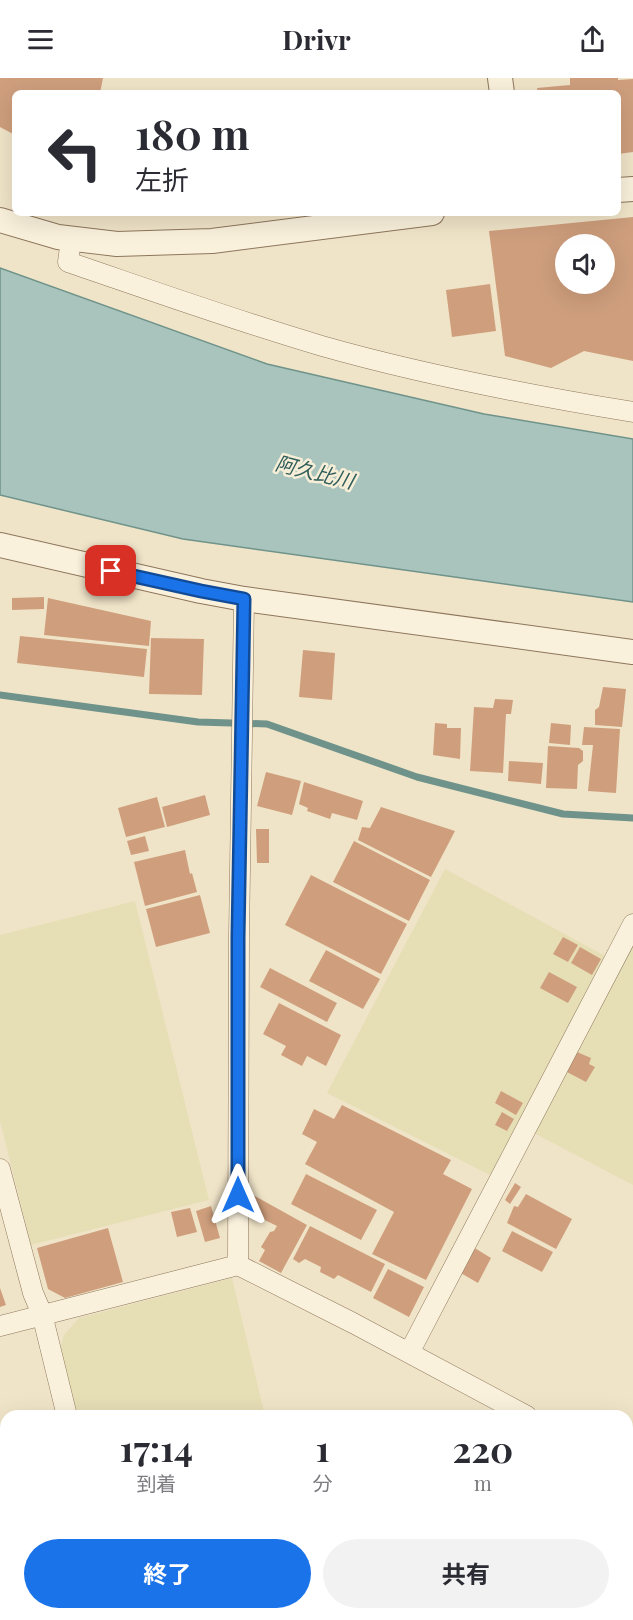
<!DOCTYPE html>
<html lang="ja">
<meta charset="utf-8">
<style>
:root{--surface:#fff;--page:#f2f2f3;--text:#2b2b33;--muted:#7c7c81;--accent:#1a73e8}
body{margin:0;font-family:"Playfair Display","Noto Sans JP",serif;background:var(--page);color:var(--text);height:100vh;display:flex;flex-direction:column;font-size:22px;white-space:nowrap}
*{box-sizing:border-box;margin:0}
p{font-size:20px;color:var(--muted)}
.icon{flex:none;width:33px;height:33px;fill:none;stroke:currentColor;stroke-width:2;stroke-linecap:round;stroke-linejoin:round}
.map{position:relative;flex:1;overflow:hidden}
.drawer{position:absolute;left:0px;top:1332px;width:633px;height:210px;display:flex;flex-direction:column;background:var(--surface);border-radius:18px 18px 0 0;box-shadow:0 6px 24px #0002}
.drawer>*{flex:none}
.top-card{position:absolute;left:12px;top:12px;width:609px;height:126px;border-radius:9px;box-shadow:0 6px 24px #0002;background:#fff;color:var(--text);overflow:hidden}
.controls{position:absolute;left:555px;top:156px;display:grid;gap:12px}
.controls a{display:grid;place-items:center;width:60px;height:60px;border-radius:50%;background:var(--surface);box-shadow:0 6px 24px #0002;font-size:30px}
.pin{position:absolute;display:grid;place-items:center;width:51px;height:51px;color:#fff;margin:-26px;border-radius:12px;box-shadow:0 3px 9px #0006}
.me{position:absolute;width:66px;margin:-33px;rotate:0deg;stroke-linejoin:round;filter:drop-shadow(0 0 4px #0008)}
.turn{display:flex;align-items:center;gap:21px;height:126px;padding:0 24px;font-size:27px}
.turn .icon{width:78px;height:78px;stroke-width:2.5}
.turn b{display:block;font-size:42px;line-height:51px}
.eta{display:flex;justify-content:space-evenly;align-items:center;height:102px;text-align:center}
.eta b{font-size:36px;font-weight:700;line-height:42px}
.primary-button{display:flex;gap:12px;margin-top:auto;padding:12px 24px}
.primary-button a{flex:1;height:69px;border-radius:36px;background:var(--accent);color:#fff;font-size:24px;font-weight:700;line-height:69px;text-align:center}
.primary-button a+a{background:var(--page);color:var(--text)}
header{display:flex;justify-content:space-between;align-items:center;height:78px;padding:0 24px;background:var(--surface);font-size:27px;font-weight:700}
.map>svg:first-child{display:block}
.farmland{fill:#e6deb5}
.water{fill:#a9c4bc;stroke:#6f938a;stroke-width:1.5}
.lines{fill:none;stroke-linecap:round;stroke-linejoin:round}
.stream{stroke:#6f938a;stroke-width:7}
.building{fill:#cf9f7d;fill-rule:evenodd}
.minor-casing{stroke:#8d765c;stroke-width:21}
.tertiary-casing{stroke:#8d765c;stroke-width:26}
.minor{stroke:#faf1dc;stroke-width:20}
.tertiary{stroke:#faf1dc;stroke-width:24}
.route-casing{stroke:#114b97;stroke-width:15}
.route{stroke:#1a73e8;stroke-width:10}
.labels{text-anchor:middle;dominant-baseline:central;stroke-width:5;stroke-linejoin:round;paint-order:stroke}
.water-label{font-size:20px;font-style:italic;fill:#2f5d5a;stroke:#f7eed8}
</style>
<header><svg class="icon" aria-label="menu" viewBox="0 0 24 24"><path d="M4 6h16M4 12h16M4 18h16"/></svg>Drivr<svg class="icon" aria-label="share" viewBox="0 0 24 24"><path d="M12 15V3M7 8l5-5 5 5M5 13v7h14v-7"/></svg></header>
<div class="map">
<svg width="633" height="1542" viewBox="0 0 633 1542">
<rect width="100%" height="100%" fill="#f0e4c8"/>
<!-- farmland -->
<path class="farmland" d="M445 791 620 886 633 862V1107L532 1054 504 1104 327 1015Z
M135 823 209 1122 31 1167 0 1043V857Z
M232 1200 265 1338H75L58 1277 64 1257 79 1240Z"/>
<!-- water -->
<path class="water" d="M0 190 267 286 484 336 633 361V524L183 461 0 417Z"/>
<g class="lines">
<!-- stream -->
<path class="stream" d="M0 617 198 644 267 646 417 699 563 736 633 740"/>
</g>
<!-- building -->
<path class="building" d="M0 0H103L100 15H15V57L0 49Z
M570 0H618V2L633 1V74L618 76V15H538L537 10 570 7Z
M633 139V283L584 273 551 290 505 278 489 153ZM566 166H604V206H566Z
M490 206 496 253 452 259 446 212Z
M44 519V531L12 532V520Z
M48 520 151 543 149 568 44 557Z
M20 558 147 571 144 599 17 585Z
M151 560 204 561 202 617 149 616Z
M303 572 335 575 332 622 299 619Z
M603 609 626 611 622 649 595 647V632L599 629Z
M495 621 513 622 511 636H506L503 695 470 693 474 629 493 630Z
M435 645 447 646V650H461L460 681 433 677Z
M551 645 571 647 570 667 549 665Z
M584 649 620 651 616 715 588 713 593 667H582Z
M548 668 579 670 583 673V683L578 687 577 711 546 710Z
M509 683 543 685 541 706 508 703Z
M266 694 301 703 292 737 257 728Z
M304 704 363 723 357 742 332 735 330 741 307 733 308 730 299 726Z
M205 717 210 737 167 749 162 729Z
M157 719 165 749 126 759 118 730Z
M381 729 455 753 431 799 358 762 362 749 370 750Z
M256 751H269V785H257Z
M145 758 149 773 131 777 127 763Z
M354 763 430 802 409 843 333 804Z
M185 772 190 796 192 795 197 814 145 828 134 784Z
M311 797 407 846 381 896 285 847Z
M200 817 210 855 156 869 146 831Z
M563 859 578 867 568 884 553 876Z
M580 869 601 881 592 897 571 885Z
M326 872 380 901 363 931 309 903Z
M270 890 337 925 327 944 260 909Z
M549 894 577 909 568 925 540 910Z
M279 925 341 957 326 988 307 978 302 988 281 977 286 968 263 956Z
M577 974 591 980 589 986 595 989 586 1004 567 994Z
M501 1013 523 1025 516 1037 495 1025Z
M342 1027 451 1082 443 1096 472 1111 426 1202 372 1176 394 1134 305 1086 317 1064 302 1056 314 1031 334 1041Z
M502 1034 514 1041 507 1053 495 1047Z
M306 1096 377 1132 361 1162 291 1126Z
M515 1105 521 1109 510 1126 505 1122Z
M526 1116 572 1141 556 1171 507 1145 514 1128 518 1129Z
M253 1117 307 1147 281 1195 259 1183 265 1172 261 1169 270 1154 274 1153 277 1148 254 1137Z
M211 1128 220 1160 205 1164 196 1133Z
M190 1130 197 1154 177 1159 171 1134Z
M310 1148 385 1186 371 1214 338 1197 334 1201 320 1194 321 1189 305 1181 299 1185 293 1181Z
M108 1150 123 1204 65 1220 48 1211 37 1170Z
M512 1153 553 1174 542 1194 502 1173Z
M473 1169 491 1180 478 1205 459 1194Z
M388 1191 424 1209 409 1239 373 1220Z
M0 1210 6 1227 0 1229Z
M6 1360V1382L0 1383V1361Z
M627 1481 633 1484V1542H497L486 1536H627Z
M272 1536H371V1537L352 1542H273Z"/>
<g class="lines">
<!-- minor casing -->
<g class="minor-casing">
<path id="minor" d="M71 161 68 184C153 213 237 243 322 268 424 297 529 317 633 334
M244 521 239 859 238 1187 353 1245 527 1338
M0 1091 33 1215 42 1236 67 1338
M0 1248 238 1187
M409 1275 633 846
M627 1391 633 1395
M116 1536 117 1542"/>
</g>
<!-- tertiary casing -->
<g class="tertiary-casing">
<path id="tertiary" d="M500 0 502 15
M618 112 633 111
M0 142 58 159 117 166 212 163 432 135
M0 467 201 513 244 521 633 574"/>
</g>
<!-- minor -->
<use href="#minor" class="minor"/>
<!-- tertiary -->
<use href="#tertiary" class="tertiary"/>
</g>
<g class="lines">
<!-- route casing -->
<g class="route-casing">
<path id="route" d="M111 493 201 513 244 521 238 859V1117"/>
</g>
<!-- route -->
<use href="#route" class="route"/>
</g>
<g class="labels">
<!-- water labels -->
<g class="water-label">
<text transform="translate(315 393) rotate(14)">阿久比川</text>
</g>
</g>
</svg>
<div class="controls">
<a><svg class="icon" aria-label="sound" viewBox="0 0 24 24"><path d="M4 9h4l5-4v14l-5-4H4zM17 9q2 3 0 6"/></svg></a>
</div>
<div class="pin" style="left:111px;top:493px;background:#d93025"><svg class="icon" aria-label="arrive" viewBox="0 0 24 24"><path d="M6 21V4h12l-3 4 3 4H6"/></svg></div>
<svg class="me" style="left:238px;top:1117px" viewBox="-20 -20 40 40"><path d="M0-17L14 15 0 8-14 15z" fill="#1a73e8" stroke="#fff" stroke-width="4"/></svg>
<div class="top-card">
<div class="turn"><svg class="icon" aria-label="left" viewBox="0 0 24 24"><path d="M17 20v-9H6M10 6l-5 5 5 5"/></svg><div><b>180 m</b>左折</div></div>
</div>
<section class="drawer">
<div class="eta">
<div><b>17:14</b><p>到着</p></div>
<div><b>1</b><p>分</p></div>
<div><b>220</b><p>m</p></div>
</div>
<div class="primary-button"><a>終了</a><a>共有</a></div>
</section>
</div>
